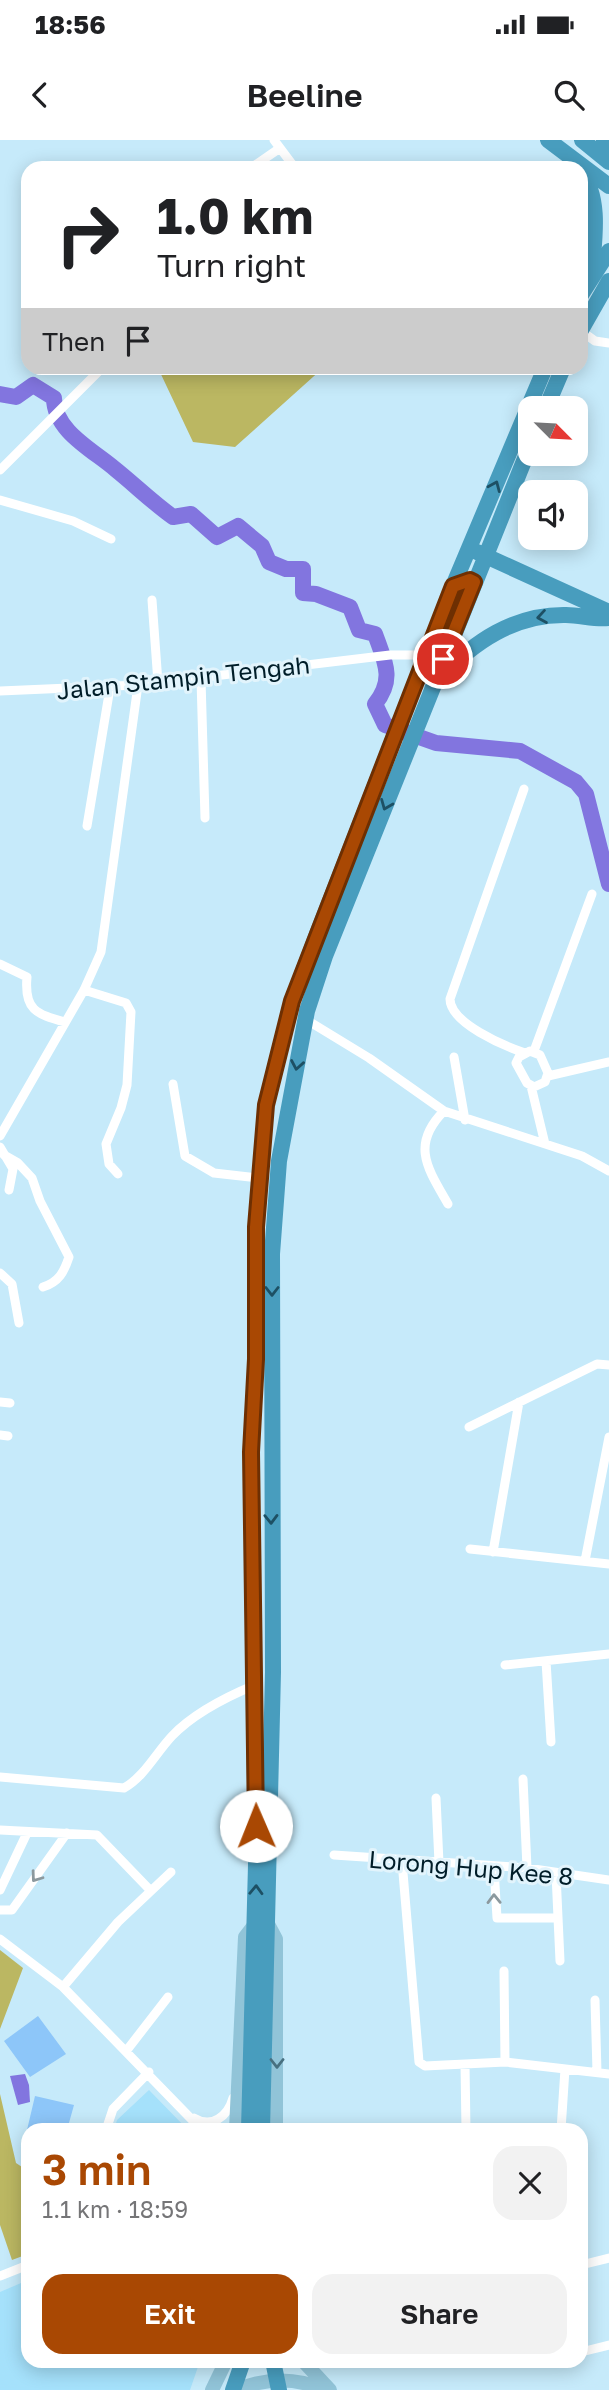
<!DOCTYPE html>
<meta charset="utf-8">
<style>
:root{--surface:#fff;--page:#f2f2f2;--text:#202124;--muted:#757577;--accent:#a94803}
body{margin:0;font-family:"Golos Text",sans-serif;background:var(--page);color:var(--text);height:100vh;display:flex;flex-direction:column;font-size:26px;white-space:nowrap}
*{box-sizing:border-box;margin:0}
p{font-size:23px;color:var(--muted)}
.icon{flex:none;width:38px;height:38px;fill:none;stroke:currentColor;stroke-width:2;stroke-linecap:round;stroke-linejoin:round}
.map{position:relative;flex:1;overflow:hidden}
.side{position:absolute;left:21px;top:1983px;width:567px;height:245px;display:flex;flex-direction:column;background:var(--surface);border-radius:21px;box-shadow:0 4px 18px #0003}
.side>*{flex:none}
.banner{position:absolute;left:21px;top:21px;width:567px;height:214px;border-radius:21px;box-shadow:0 4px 18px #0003;background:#fff;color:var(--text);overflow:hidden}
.needle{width:46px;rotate:114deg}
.buttons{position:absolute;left:518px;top:256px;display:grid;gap:14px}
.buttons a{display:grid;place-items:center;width:70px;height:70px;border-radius:14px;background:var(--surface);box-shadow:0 4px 18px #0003;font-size:35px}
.pin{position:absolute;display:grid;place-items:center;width:60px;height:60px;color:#fff;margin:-30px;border:4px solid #fff;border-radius:50%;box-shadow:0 2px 7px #0007}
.me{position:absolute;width:77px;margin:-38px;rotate:359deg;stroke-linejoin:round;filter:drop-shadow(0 0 5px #0008)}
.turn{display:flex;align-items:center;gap:24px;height:147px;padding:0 21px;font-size:32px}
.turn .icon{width:91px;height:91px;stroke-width:2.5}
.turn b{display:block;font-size:49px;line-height:60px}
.then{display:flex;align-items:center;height:66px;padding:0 21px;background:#0003;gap:14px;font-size:26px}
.round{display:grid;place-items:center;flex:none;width:74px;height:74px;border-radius:21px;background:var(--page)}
.overview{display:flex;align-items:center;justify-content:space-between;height:119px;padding:0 21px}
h1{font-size:42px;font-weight:600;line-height:52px;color:var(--accent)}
.action{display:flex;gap:14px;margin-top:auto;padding:14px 21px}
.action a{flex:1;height:80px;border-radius:21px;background:var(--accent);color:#fff;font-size:28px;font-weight:600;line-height:80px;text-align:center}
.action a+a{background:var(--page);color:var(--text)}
.status{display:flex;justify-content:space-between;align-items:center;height:49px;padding:0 35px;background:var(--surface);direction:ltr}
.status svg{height:19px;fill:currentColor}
header{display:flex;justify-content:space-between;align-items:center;height:91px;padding:0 21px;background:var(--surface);font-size:32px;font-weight:600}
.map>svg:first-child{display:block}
.built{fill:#a5e1fb}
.green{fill:#bbb762}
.water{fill:#8275df}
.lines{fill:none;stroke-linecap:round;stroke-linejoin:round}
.river{stroke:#8275df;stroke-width:16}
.building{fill:#8dc6f9}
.street{stroke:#fff;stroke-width:9}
.primary{stroke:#91c4d8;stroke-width:14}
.highway{stroke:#489dbe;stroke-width:16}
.oneway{stroke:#1d5064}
.oneway2{stroke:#8c999e}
.oneway3{stroke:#487080}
.route-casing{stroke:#6e2f02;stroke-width:18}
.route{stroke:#a94803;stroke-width:12}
.labels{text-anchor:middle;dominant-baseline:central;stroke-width:6;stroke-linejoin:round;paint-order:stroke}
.street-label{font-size:24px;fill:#001d28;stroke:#e2f4fc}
</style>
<div class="status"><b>18:56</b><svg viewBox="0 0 49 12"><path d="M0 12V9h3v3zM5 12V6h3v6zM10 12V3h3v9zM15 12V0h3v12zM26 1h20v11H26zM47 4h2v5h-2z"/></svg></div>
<header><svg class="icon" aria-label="back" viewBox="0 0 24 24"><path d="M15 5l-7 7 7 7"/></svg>Beeline<svg class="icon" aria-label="search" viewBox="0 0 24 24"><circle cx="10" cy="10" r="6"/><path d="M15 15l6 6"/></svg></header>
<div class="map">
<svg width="609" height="2250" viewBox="0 0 609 2250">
<rect width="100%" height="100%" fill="#c6eafa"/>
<!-- built -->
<path class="built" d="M149 1950 188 1990H114L117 1980Z
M28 2140V2221H200L190 2250H0V2152Z"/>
<!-- green -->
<path class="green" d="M158 228H323L235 307 193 302Z
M0 1810 23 1828 0 1889Z
M0 1954 16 2023 28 2031V2114L12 2120 0 2085Z"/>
<!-- water -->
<path class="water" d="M25 1934 29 1945 30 1962 18 1965 10 1936Z"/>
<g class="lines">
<!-- river -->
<path class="river" d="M0 254 16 257 33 245 54 258C54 291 93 310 115 329 135 345 152 362 173 377L191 374 217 397 238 386 262 406 269 422 286 429H303V453L316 454 350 467 359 490 375 494C385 522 395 539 375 564L385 585 436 603 520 611 576 642 586 654 609 744"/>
</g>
<!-- building -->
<path class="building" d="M38 1876 66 1914 30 1937 4 1901Z
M35 1956 74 1965 67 1990H27Z"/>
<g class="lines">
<!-- street -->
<path class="street" d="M274 0 295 28
M251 28 280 8
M581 191 595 201 609 203
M0 330 102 228
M0 360 73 381 111 399
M152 460 158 543
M201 539 205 678
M0 551 138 545 390 515H426
M524 649 450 859C450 883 504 906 525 913
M87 686 110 548
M0 824 27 837C24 870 36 874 65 882
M84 850 126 863 131 872 127 945 121 968 106 1004 109 1024 118 1034
M305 879 369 918 444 971 582 1016 609 1031
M530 911 540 915 548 933 545 942 534 947 527 943 516 923 519 917Z
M534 911 592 754
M454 917 465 980
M548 936 609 922
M173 944 185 1016 214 1033 259 1038
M531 946 545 1004
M444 971C410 1005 428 1029 448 1064
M0 996 84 850 101 812 138 545
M0 1007 13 1029 9 1050
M4 1015 18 1023 32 1038 40 1061 69 1117C64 1132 59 1142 43 1147
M0 1133 12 1144 19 1183
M0 1262 10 1263
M469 1287 597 1224 609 1225
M0 1295 8 1296
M470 1409 609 1424
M493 1412 519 1262
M585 1421 609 1297
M546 1521 551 1602
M505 1525 609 1514
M0 1637 124 1648C144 1637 156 1613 172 1596 194 1573 226 1557 255 1545
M523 1639 527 1728
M436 1658 439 1723
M0 1690 97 1695 150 1750
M334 1715 527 1728 609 1740
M402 1721 419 1922 425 1926 505 1922 609 1934
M494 1728 497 1778H558
M556 1734 560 1821
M0 1750 27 1693
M0 1770H12L67 1693
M0 1799 63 1847 202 1990
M504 1831 505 1922
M63 1847 118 1782 171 1732
M595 1860 597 1932
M127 1910 168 1857
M465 1925 466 1990
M194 1978C212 1989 228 1976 233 1958
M106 1990 113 1969 149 1932
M561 1990 565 1929
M581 2125 609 2118
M0 2136 28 2125
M581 2212 609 2205"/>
<!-- primary -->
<path class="primary" d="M268 1784 276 1799V1990
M236 1990 245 1797 255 1784
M303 2221 330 2250
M212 2250 226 2221
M237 2250C264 2238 296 2237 324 2250"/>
<!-- highway -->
<path class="highway" d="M548 0 609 46
M582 0 609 22
M604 0 609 4
M581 32C603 60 593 107 591 139
M581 155 609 111
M581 190 609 141
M546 268 563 228
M477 412 609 472
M439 538C474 502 514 474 566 475 581 475 595 480 609 478
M249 1990 256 1725 251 1312 256 1219V1087L266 965 292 861 317 794 453 446 545 228
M262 1990 273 1532 272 1114 279 1021 307 871 325 816 530 306
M273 2221 279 2250
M233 2250 243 2221"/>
</g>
<!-- one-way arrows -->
<defs><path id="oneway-chevron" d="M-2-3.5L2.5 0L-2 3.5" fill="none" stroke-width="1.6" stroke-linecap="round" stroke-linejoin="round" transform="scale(1.75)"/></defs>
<g class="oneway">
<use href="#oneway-chevron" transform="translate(495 346) rotate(-67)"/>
<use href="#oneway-chevron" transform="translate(542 477) rotate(171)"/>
<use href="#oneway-chevron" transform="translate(386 665) rotate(112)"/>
<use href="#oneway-chevron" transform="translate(297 925) rotate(100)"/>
<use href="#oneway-chevron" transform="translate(272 1151) rotate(90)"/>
<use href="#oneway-chevron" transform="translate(271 1379) rotate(89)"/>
<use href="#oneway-chevron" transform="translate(256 1750) rotate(-88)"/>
</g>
<g class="oneway2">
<use href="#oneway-chevron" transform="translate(36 1737) rotate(126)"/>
<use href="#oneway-chevron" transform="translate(494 1759) rotate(-91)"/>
</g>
<use class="oneway3" href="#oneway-chevron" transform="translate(277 1923) rotate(90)"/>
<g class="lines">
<!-- route casing -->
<g class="route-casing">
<path id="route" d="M256 1686 251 1312 256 1219V1087L266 965 292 861 453 446 470 440 474 442 443 519"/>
</g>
<!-- route -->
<use href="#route" class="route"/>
</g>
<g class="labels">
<!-- street labels -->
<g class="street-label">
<text transform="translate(183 537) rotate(-6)">Jalan Stampin Tengah</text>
<text transform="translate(471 1727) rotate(5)">Lorong Hup Kee 8</text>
</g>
</g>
</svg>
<div class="buttons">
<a><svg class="needle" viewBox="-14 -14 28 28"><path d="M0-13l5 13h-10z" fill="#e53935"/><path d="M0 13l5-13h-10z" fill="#757577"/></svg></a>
<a><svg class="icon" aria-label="sound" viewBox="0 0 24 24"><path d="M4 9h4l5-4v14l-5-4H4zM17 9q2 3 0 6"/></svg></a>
</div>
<div class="pin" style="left:443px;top:519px;background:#d93025"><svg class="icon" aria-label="arrive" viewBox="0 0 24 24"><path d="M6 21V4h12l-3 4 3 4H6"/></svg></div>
<svg class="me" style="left:256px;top:1686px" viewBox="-20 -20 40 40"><circle r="19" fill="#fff"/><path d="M0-13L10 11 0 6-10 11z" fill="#a94803"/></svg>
<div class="banner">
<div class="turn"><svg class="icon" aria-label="right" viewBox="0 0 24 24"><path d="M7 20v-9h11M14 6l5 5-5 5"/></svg><div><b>1.0 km</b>Turn right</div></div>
<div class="then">Then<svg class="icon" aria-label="arrive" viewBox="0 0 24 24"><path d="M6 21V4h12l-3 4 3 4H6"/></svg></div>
</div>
<section class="side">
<div class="overview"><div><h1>3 min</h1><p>1.1 km · 18:59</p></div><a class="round"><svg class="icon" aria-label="close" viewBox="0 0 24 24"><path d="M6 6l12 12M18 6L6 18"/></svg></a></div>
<div class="action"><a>Exit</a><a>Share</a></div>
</section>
</div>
